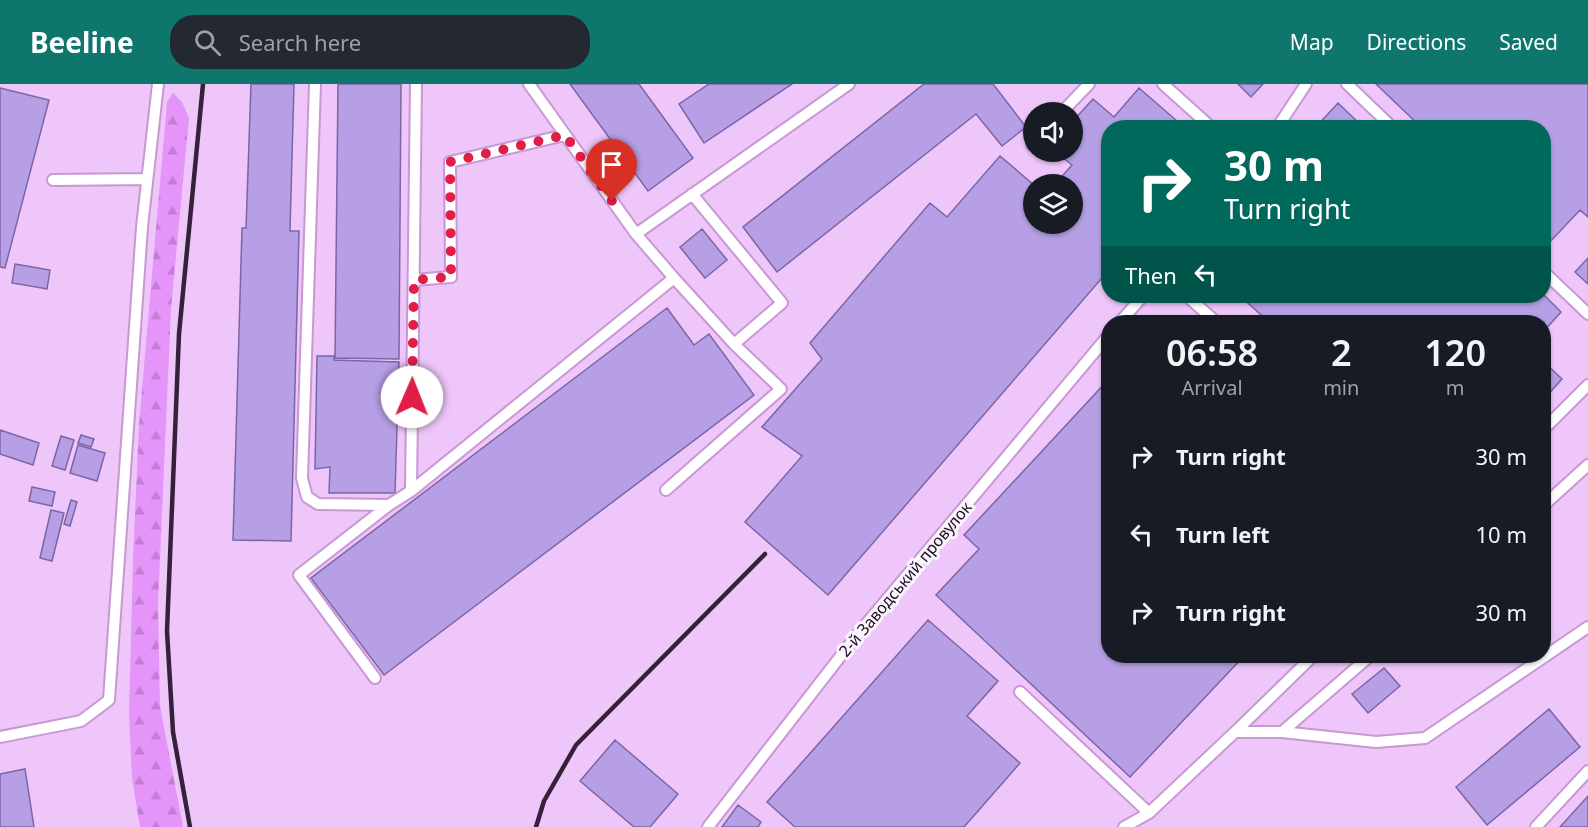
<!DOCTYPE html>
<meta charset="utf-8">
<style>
:root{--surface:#171b24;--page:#242831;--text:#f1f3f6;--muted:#9ea1a6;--accent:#0f766e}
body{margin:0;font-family:"Noto Sans",sans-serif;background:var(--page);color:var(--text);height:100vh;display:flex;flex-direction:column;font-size:22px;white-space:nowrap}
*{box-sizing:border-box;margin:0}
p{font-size:20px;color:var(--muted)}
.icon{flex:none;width:33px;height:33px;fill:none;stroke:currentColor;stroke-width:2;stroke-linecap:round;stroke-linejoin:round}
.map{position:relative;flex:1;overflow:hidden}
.details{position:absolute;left:1101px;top:231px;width:450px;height:348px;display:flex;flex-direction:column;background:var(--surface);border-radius:24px;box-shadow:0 2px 4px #0004}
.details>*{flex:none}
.hud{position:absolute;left:1101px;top:36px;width:450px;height:183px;border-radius:24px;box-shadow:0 2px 4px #0004;background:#00695c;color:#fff;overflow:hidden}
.buttons{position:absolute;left:1023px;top:18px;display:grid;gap:12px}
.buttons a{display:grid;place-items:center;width:60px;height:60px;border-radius:50%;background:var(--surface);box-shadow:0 2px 4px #0004;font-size:30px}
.pin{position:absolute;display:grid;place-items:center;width:51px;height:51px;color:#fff;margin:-62px -26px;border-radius:50% 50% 50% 0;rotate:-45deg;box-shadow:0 0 6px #0007}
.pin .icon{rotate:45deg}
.me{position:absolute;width:66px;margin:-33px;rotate:1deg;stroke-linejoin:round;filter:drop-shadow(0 0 4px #0008)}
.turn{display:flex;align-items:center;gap:21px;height:126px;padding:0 24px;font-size:27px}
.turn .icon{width:78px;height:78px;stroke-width:2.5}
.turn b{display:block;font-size:42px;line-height:51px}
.then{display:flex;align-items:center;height:57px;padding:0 24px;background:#0003;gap:12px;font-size:22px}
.eta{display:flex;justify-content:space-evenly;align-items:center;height:102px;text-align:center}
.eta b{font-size:36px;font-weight:600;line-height:42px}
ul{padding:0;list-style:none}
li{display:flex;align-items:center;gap:18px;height:78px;padding:0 24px}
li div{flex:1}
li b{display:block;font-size:22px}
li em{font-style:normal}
header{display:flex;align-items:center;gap:36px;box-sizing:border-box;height:84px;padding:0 30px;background:var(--accent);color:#fff}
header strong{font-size:28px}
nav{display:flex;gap:33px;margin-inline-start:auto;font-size:21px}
.search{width:420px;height:54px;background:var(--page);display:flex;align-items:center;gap:15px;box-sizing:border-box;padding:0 21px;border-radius:24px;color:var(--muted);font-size:22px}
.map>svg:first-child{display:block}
.forest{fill:url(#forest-firs)}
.building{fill:#b69fe4;stroke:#7c65a6;stroke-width:1.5}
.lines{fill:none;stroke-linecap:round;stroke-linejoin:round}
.lane-casing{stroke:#c897d4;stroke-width:14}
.lane{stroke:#fff;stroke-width:10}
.rail{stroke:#36213b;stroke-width:4.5}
.route{stroke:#e11d48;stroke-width:10;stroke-dasharray:0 18}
.labels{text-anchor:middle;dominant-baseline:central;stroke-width:6;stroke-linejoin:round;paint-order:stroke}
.street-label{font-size:16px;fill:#1f0d24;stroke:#faf5fc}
</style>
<header>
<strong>Beeline</strong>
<div class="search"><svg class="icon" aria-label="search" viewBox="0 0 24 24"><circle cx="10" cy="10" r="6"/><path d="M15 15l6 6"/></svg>Search here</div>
<nav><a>Map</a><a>Directions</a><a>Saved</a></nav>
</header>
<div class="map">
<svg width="1588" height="743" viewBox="0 0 1588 743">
<defs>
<pattern id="forest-firs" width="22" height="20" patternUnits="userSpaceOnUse" patternTransform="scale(1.5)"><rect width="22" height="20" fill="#e595f9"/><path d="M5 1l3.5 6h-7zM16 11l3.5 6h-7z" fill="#c47fd5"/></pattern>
</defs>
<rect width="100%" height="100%" fill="#eec6f9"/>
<!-- forest -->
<path class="forest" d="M173 9 182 18 189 34 171 225 158 520 160 622 183 743H140L132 694 129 630 133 475 139 340 167 18Z"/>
<!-- building -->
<path class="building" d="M251 0H294L290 147H299L291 457 233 456 242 144H246Z
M338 0H401L399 275 335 274Z
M570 0H639L693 74 648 107Z
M709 0H792L704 59 679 20Z
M924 0H993L1026 43 1002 62 976 30 777 188 743 143Z
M1238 0H1263L1251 13Z
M1376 0H1588V133L1580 126 1548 160 1544 156V44H1422Z
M0 4 49 16 5 184 0 183Z
M1139 4 1185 44H1108V187L828 511 745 438 802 372 762 343 822 275 810 259 930 119 947 133 1000 72 1034 101V140H1072V100H1055L1072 81 1056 68H1072V38L1093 15 1114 33Z
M1338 19 1364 44H1315Z
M702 145 727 176 705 194 680 163Z
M1588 174V200L1575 188Z
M15 180 50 186 47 205 12 199Z
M1544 211 1561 228 1544 247V238H1269L1240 212Z
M667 224 694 261 709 250 754 311 384 591 311 494Z
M317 272H334V276L399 278 395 409H329L330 383 315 385Z
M1544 278 1562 295 1544 315Z
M1108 296V572H1244L1130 693 936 511 979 465 964 451Z
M0 346 39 359 33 381 0 370Z
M81 351 94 355 91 363 78 359Z
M61 352 74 356 65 386 52 382Z
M78 361 105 369 97 397 70 389Z
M32 403 55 408 52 422 29 417Z
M71 416 77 418 70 442 64 440Z
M51 426 64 429 52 477 40 474Z
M928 536 998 597 967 632 1020 679 964 743H795L767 718Z
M1384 584 1400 602 1368 629 1352 610Z
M1549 625 1580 663 1487 741 1456 703Z
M615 656 678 710 650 743H634L580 697Z
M25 685 34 743H0V690Z
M1588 712V743H1560Z
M738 721 761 738 758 743H722Z"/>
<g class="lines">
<!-- lane casing -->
<g class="lane-casing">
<path id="lane" d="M315 0 302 394 307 413 318 420 389 421 411 407 674 194 636 150 529 0
M1163 0 1212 44
M1347 0 1393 44
M1062 28 1089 0
M1277 44 1306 0
M1032 61 1034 60
M53 96 147 95
M692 110 782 219 734 260
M636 150 849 0
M1544 188 1588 230
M414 196 451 193 450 78 565 51
M1187 212 1216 238
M1120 238 1143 212
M1544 345 1588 301
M666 406 781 305 734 260 674 194
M411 407 416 0
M1544 421 1588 381
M375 594 299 491 389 421
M1020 608 1149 729
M1235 648 1313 572
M1282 648 1376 658 1425 654 1588 543
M0 653 81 637 109 616 142 143 158 0
M708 743 857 551 1108 252
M1124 743 1149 729 1235 648H1282L1370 572
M1536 743 1588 687"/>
</g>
<!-- lane -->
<use href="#lane" class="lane"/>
<!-- rail -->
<path class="rail" d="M190 743 173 648 167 547 179 250 203 0
M536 743 544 717 576 661 765 470"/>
</g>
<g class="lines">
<!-- route -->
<path class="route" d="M412 313 414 196 451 193 450 78 565 51 612 117"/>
</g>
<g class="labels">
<!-- street labels -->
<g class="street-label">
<text transform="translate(905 495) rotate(-50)">2-й Заводський провулок</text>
</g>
</g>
</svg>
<div class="buttons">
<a><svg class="icon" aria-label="sound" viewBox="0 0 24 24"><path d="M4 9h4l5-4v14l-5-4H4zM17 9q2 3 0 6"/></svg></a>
<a><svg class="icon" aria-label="layers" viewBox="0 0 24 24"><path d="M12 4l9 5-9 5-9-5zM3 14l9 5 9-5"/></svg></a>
</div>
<div class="pin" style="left:612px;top:117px;background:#d93025"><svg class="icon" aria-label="arrive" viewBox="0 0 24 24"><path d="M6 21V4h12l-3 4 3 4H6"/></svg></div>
<svg class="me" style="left:412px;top:313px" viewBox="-20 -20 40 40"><circle r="19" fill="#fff"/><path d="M0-13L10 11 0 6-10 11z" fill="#e11d48"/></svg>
<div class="hud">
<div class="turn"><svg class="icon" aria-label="right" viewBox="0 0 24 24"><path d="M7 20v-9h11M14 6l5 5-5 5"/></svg><div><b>30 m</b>Turn right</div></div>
<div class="then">Then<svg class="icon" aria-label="left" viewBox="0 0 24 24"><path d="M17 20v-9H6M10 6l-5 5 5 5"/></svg></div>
</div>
<section class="details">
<div class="eta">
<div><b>06:58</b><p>Arrival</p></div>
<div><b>2</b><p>min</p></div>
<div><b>120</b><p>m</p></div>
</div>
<ul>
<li><svg class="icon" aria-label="right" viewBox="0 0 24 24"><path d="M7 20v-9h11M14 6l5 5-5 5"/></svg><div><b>Turn right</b></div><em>30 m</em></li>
<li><svg class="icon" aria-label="left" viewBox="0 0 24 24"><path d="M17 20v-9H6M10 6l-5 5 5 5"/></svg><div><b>Turn left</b></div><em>10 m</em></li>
<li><svg class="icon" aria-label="right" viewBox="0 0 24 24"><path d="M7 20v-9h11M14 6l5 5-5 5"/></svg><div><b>Turn right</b></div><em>30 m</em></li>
</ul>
</section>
</div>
